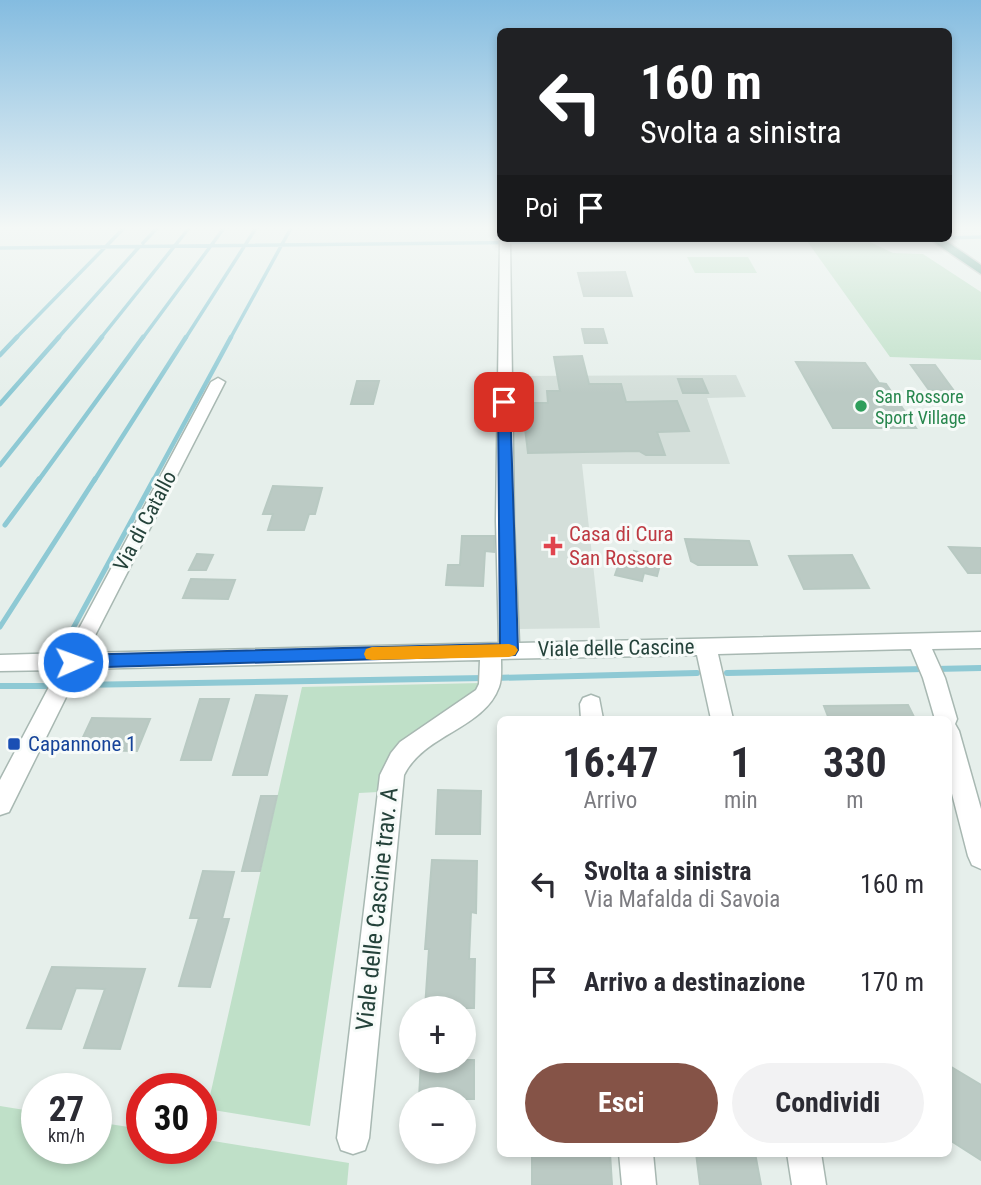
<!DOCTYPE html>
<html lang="it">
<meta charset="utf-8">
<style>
:root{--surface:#fff;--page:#f2f2f3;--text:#2b2b33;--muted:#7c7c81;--accent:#855347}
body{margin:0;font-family:"Roboto Condensed",sans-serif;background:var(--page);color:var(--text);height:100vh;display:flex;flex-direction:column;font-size:26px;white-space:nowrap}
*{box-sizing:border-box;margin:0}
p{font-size:23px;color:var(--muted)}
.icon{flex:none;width:38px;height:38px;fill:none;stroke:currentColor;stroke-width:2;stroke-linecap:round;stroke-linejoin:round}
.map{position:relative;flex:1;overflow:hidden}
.drawer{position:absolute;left:497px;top:716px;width:455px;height:441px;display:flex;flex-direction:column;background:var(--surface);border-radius:10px;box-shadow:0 4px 10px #0003}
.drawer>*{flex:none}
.top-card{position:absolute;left:497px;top:28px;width:455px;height:214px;border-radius:10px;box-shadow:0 4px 10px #0003;background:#202124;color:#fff;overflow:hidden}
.fabs{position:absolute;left:399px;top:996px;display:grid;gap:14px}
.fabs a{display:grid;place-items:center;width:77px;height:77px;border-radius:50%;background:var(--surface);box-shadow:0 4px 10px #0003;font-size:35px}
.speed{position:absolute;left:21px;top:1073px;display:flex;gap:14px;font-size:35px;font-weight:700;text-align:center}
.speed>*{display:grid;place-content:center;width:91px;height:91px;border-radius:50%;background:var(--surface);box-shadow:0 4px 10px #0003;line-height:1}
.speed small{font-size:18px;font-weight:400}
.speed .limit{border:10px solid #d22;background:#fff;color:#111}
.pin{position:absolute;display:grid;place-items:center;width:60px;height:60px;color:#fff;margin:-30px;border-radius:14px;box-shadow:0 4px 10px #0006}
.me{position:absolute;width:77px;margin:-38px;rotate:88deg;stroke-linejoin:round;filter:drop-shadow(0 0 5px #0008)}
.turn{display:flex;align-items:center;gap:24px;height:147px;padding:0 28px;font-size:32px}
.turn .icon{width:91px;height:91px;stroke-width:2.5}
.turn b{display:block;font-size:49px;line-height:60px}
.then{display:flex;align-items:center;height:66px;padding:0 28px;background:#0003;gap:14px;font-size:26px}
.eta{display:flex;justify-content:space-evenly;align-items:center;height:119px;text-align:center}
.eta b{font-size:42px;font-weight:700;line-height:49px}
.cta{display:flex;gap:14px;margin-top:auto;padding:14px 28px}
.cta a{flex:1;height:80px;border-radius:42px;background:var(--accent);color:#fff;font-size:28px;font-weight:700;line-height:80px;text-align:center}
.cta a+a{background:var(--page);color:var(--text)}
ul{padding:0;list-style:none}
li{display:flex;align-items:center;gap:21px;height:98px;padding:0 28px}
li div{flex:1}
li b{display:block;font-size:26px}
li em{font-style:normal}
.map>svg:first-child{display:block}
.built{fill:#d4dfda}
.green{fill:#bfe0c8}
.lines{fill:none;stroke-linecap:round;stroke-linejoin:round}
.stream-far3{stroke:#8ec9d4;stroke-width:3.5}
.stream-far2{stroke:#8ec9d4;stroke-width:4.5}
.stream-far1{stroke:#8ec9d4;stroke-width:5}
.stream{stroke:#8ec9d4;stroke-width:6}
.building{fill:#bbcac4;stroke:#b8c9c2;stroke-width:2}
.minor-casing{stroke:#a8b8b2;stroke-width:3}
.primary-casing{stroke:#c2cac8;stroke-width:3}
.minor{fill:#fff;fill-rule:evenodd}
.primary{fill:#6aa596;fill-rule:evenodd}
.route{fill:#1a73e8;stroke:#114b97;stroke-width:2}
.slow{fill:#f59e0b}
.leisure-dot{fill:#2e9e5b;stroke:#f7fbf9;stroke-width:2.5}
.health-dot{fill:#e0444e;stroke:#f7fbf9;stroke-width:2.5}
.transit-dot{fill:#1a4fb4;stroke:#f7fbf9;stroke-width:2.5}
.labels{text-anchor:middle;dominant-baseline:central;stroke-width:6;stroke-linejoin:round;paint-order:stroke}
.far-leisure-label{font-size:18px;fill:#27864d;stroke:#f7fbf9;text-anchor:start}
.street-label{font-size:21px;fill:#24423a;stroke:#f7fbf9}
.health-label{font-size:21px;fill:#be3a42;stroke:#f7fbf9;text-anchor:start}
.transit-label{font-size:21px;fill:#164399;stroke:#f7fbf9;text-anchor:start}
.near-street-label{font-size:24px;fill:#24423a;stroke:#f7fbf9}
</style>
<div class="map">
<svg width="981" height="1185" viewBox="0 0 981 1185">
<rect width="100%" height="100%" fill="#e6efeb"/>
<!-- built -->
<path class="built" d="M736 375 746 397 707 398 730 464H582L600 628 518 629 512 376Z"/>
<!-- green -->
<path class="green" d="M807 241H868L893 253 923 254 981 292V360L890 357Z
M687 257H748L757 273H695Z
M481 683 478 689C468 697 458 705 447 712 412 736 383 744 378 792L359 793 310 1126 207 1109 302 687Z
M0 1106 37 1112V1148H96V1122L142 1129V1148H201V1139L349 1163 347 1185H0Z"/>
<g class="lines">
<!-- stream-far3 -->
<path class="stream-far3" d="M948 238 981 237
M143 243 157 228
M0 248 925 238
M15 339 124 228
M57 339 139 247
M100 339 189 228
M142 339 224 228
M185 339 256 228
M230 339 291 228"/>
<!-- stream-far2 -->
<path class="stream-far2" d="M0 355 17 337
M0 404 59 337
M0 465 102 337
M38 481 143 337
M94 481 186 337
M153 481 231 337"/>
<!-- stream-far1 -->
<path class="stream-far1" d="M5 525 39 479
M0 627 95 479
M70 634 154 479"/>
<!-- stream -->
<path class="stream" d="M935 669 981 668
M727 673 925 669
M494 678 697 673
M77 685 484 678
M0 686H46"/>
</g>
<!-- building -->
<path class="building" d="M625 272 632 296H584L578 273Z
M582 329H603L607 343H585Z
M582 356 589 384H621L626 402 677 401 689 431 657 432 665 455H646L639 451 528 453 522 403H548L547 391H560L554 357Z
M796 362 865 363 879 383 886 384 916 428H833Z
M911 365H935L954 391 929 390Z
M678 379H702L708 393H683Z
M357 381H379L373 404H351Z
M273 486 322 488 315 514H309L304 530H268L273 514H263Z
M462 536H494V552L485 551 483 586 446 585 448 565H460Z
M685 539 749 541 757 565H698L691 561Z
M949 547 981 548V573H968Z
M634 551 662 557 657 576 644 573 642 581 615 575 621 558 631 560Z
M197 554 213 555 206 570H189Z
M852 555 869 588 804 589 789 556Z
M191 579 235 580 228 599 183 598Z
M256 695 287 696 267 775H233Z
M200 699H229L211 760H181Z
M908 705 915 719H829L824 706Z
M92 718 150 719 137 751 77 750Z
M438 790 481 791 480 834H436Z
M261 796H277L260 871H242Z
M432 860 477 861 476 913 471 912 469 959H475L474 1008H425L429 949H425Z
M203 871 234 872 222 919H229L210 987 179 986 199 918H190Z
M52 967 145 969 120 1049 84 1048 105 989 76 988 61 1029 27 1028Z
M421 1060H474V1099H419Z
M948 1065 981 1085V1160L948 1139Z
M532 1153H610L612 1185H532Z
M696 1153H755L761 1185H700Z"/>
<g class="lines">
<!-- minor casing -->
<g class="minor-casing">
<path id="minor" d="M505 238 510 241 514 521 519 643 981 632V648L932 649 945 678 957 719 955 724 959 731 981 809V869L972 865 968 856 948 778V719H935L923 678 911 649 718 654 733 719H711L697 655 501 659C501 668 502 679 499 687 484 729 424 734 404 775L369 1138 365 1150 353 1154 341 1150 337 1138 380 775 391 753 400 742 476 690 479 684 480 660 80 669 9 812 0 815V780L58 670 0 671V655L66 653 211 382 218 378 225 382 86 653 499 643 496 521 500 241Z
M591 695 599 698 603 719H581L580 704 583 698Z
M619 1153H653L656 1185H622Z
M787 1153H821L826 1185H792Z"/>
</g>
<!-- primary casing -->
<g class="primary-casing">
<path id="primary" d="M928 238H942L981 265V274Z"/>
</g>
<!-- minor -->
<use href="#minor" class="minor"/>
<!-- primary -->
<use href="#primary" class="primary"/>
</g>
<!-- sky -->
<linearGradient id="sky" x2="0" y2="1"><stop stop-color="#84bce0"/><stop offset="0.58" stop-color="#f4f8f6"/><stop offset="1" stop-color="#f4f8f6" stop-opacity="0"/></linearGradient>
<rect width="981" height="393" fill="url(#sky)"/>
<!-- route -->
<path class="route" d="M504 398 510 402 518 650 515 655 73 668 67 666 64 662 67 657 73 655 500 644 498 402Z"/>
<!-- slow -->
<path class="slow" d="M509 644 515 646 518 650 515 655 509 657 372 660 366 659 364 654 366 649 372 647Z"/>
<!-- markers -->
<circle class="leisure-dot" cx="861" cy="406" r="7"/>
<path class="health-dot" d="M549.5 535.5h7v7h7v7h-7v7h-7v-7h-7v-7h7z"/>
<rect class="transit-dot" x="7" y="737" width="14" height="14" rx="3.5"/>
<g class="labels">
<!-- far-leisure labels -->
<g class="far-leisure-label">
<text x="875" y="396">San Rossore<tspan x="875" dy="21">Sport Village</tspan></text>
</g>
<!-- street labels -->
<g class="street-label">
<text transform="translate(145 521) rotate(-62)">Via di Catallo</text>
<text transform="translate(616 648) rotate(-1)">Viale delle Cascine</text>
</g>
<!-- health labels -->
<g class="health-label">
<text x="569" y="534">Casa di Cura<tspan x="569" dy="24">San Rossore</tspan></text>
</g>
<!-- transit labels -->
<g class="transit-label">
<text x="28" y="744">Capannone 1</text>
</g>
<!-- near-street labels -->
<g class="near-street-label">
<text transform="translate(377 909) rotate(-84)">Viale delle Cascine trav. A</text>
</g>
</g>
</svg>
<div class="fabs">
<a>+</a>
<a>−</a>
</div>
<div class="speed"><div>27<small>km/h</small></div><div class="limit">30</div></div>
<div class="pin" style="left:504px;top:402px;background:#d93025"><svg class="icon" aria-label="arrive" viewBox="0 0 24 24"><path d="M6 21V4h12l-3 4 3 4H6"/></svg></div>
<svg class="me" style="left:73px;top:662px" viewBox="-20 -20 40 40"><circle r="17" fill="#1a73e8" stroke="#fff" stroke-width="3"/><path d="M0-11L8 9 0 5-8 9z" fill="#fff"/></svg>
<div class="top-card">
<div class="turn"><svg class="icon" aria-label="left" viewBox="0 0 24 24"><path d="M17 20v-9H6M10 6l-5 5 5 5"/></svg><div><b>160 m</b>Svolta a sinistra</div></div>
<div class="then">Poi<svg class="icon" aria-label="arrive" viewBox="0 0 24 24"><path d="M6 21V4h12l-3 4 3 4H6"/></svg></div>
</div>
<section class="drawer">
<div class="eta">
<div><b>16:47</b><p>Arrivo</p></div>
<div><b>1</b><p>min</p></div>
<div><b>330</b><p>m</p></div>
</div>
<ul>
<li><svg class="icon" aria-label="left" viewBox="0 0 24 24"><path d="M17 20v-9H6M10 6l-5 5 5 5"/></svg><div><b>Svolta a sinistra</b><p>Via Mafalda di Savoia</p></div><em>160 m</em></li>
<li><svg class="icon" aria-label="arrive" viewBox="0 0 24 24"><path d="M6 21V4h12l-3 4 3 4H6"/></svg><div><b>Arrivo a destinazione</b></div><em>170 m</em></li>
</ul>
<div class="cta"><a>Esci</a><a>Condividi</a></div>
</section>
</div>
